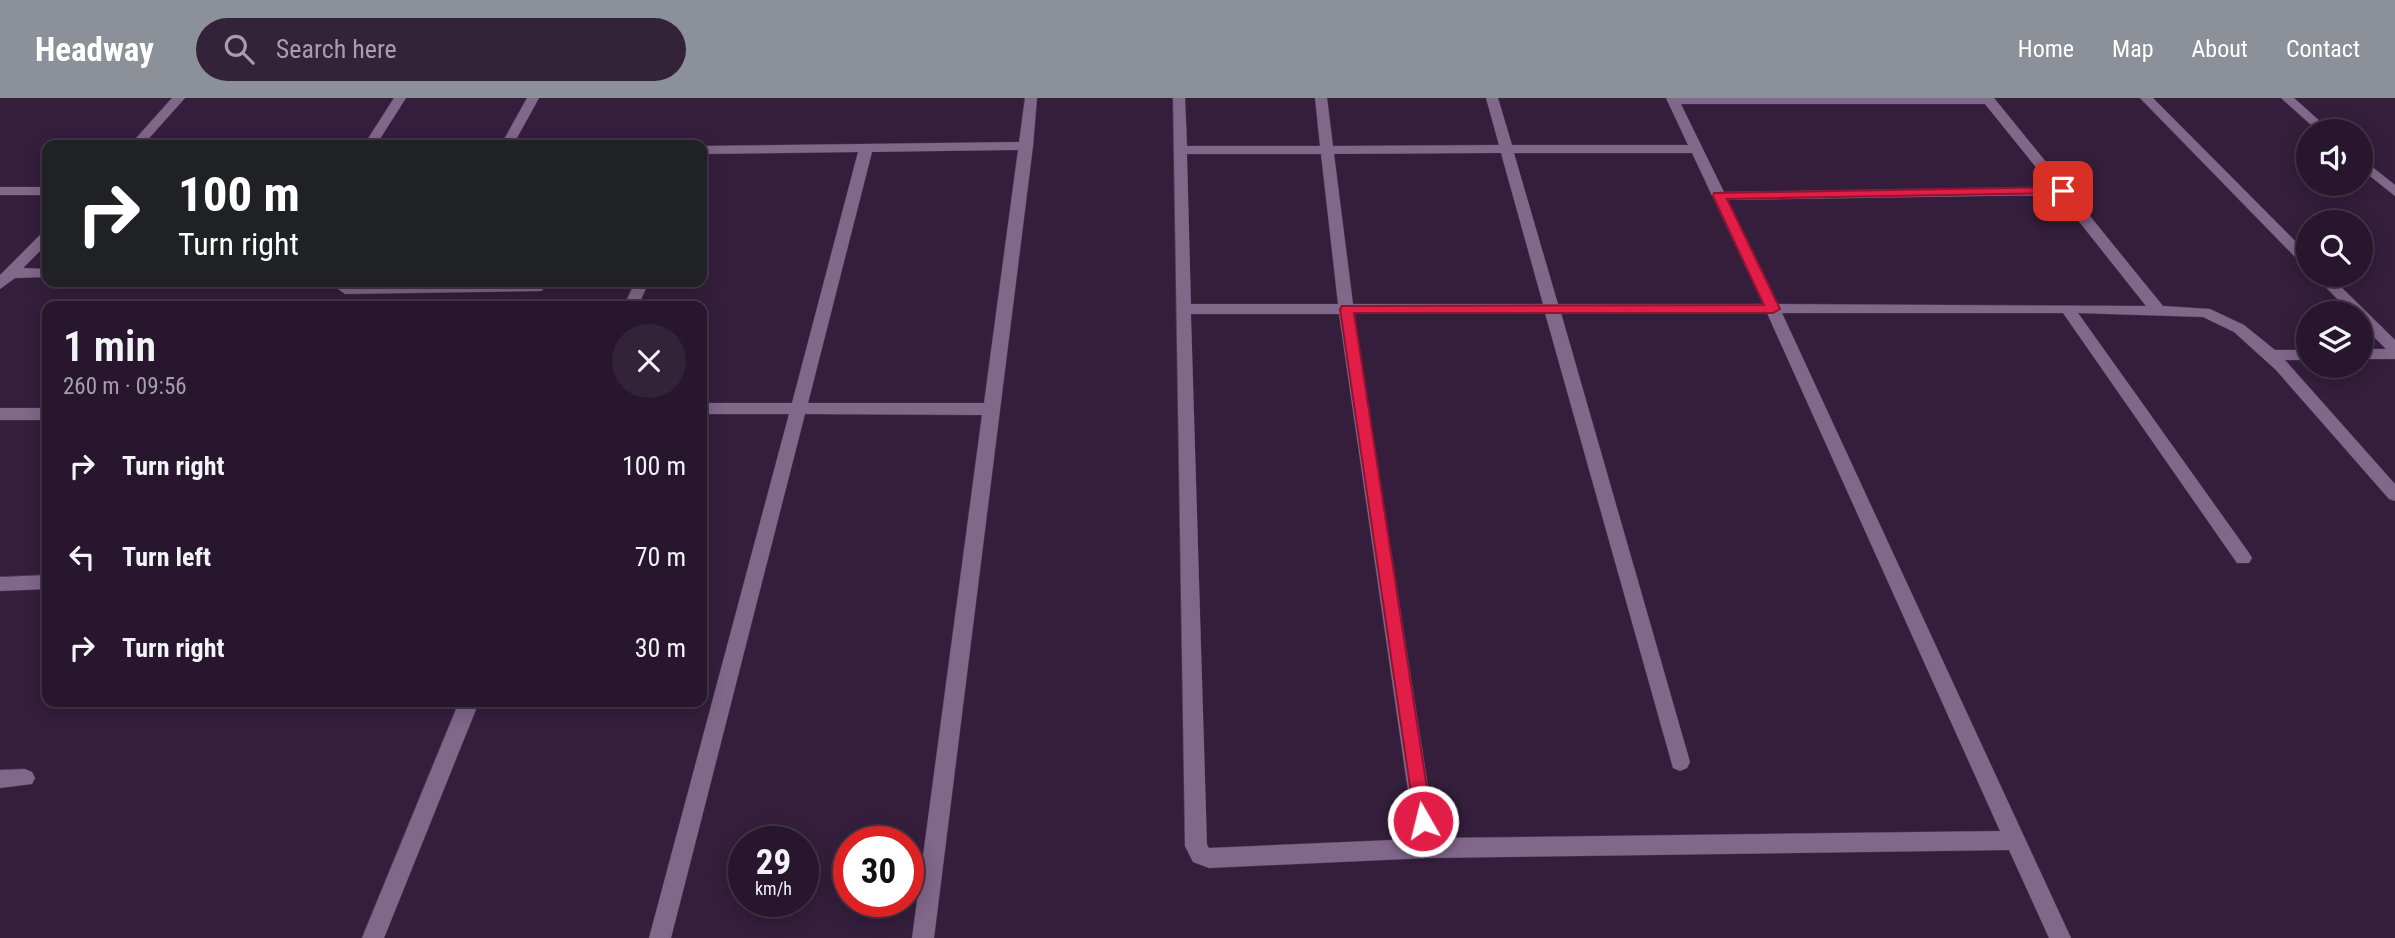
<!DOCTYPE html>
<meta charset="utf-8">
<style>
:root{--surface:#27162d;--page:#332339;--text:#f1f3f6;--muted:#a49faa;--line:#433549;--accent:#8c9099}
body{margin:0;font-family:"Roboto Condensed",sans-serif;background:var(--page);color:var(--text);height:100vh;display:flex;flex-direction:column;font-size:26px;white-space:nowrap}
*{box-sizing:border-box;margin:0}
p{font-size:23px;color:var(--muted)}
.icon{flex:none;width:38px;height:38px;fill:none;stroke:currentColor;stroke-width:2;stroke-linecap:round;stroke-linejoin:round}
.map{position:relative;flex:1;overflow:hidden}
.details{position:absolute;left:42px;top:203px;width:665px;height:406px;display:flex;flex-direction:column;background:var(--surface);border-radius:14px;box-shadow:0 4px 18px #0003,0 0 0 2px var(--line)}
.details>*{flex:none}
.guide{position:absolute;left:42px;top:42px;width:665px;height:147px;border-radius:14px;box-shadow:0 4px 18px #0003,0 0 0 2px var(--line);background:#202124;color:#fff;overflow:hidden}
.controls{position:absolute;left:2296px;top:21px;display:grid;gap:14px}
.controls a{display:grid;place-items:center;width:77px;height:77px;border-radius:50%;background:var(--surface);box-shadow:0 4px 18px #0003,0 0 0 2px var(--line);font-size:35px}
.speed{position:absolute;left:728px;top:728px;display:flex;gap:14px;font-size:35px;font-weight:700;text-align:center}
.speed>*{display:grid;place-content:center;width:91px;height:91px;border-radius:50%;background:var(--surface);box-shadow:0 4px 18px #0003,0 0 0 2px var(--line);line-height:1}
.speed small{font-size:18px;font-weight:400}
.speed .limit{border:10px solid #d22;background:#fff;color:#111}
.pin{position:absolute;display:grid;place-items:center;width:60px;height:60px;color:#fff;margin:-30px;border-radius:14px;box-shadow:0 4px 10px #0006}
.me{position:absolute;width:77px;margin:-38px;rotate:352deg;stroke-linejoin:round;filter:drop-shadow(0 0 5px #0008)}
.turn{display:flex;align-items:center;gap:24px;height:147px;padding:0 21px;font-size:32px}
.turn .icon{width:91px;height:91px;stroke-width:2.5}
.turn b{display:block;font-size:49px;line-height:60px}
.round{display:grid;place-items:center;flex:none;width:74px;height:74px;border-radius:37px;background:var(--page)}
.summary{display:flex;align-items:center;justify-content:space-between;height:119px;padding:0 21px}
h1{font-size:42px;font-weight:600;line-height:52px}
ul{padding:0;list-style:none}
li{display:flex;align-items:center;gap:21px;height:91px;padding:0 21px}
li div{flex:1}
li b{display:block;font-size:26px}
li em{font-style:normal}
header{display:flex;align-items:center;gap:42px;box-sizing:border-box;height:98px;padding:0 35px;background:var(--accent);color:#fff}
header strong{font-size:33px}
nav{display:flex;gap:38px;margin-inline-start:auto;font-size:24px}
.search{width:490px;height:63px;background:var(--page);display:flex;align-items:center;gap:18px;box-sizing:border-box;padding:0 24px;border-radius:38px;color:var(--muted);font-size:26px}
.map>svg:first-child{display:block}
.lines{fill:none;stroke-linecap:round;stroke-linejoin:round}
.minor-casing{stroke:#4c3953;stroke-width:1}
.minor{fill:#81678a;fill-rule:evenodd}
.route{fill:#e11d48;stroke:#92132f;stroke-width:2}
</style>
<header>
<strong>Headway</strong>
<div class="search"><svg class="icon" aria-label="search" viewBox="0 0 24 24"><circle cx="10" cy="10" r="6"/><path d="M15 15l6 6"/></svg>Search here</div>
<nav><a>Home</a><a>Map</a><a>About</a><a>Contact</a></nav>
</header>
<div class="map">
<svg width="2395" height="840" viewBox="0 0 2395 840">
<rect width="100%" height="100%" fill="#341e3c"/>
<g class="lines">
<!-- minor casing -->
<g class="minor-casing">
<path id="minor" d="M172 0H185L143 47H130Z
M394 0H406L376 47H364Z
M527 0H539L513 47H501Z
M1025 0H1037L1033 48 934 840H912L982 317 805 316 671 840H649L789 316H702V305H792L858 54 702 56V48L1019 44ZM1018 52 984 305H808L872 54Z
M1173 0H1185L1187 48H1320L1315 0H1327L1333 48 1499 47 1486 0H1498L1512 47H1688L1666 0H1994L2163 208 2210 211 2244 227 2275 252H2308V262H2285L2395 386V403L2389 401 2276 272 2234 234 2203 219 2078 215 2249 455 2252 460 2249 465H2237L2063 215H1782L2071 840H2049L2009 752 1427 760 1209 770 1193 764 1185 748ZM1681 6H1985L2052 89 1724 94ZM1501 55 1543 206H1353L1334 56ZM1514 55H1692L1763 206H1558ZM1187 56H1321L1338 206H1191ZM2058 97 2146 208 1778 206 1728 102ZM1545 215 1673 670 1680 673 1687 670 1690 664 1561 215H1767L2000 733 1436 740 1354 216ZM1191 216H1339L1415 741 1209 750 1207 747Z
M2140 0H2153L2308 156V168L2303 167Z
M2281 0H2294L2331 33H2318Z
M2361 60 2395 87V98L2361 71Z
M0 89H47V97H0Z
M47 134V146L23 170 47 171V179L15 180 0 191V177L42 135Z
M2314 177H2329L2395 242V261H2361V251H2386L2361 226V215H2351Z
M342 184H356L355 186 542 184 548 188 541 193 345 196 338 191Z
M635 184H649L638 208H624Z
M0 310H47V322H0Z
M47 477V491L0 493V479Z
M459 604H479L384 840H362Z
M25 671 32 674 35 680 32 686 0 690V672Z"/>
</g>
<!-- minor -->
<use href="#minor" class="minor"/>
</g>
<!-- route -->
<path class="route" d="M2063 89 2069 93 2067 95 1727 101 1780 211 1773 215H1354L1432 723 1429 729 1423 732 1416 729 1340 211 1342 208 1764 207 1713 98 1714 95Z"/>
</svg>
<div class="controls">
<a><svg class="icon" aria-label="sound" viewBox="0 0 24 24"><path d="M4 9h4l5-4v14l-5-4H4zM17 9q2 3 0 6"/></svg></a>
<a><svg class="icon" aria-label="search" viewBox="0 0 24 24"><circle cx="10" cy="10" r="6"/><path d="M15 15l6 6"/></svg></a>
<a><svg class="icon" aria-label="layers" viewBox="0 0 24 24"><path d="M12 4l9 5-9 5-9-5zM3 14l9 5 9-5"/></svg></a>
</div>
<div class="speed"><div>29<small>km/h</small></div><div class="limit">30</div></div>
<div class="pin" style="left:2063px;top:93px;background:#d93025"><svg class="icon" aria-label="arrive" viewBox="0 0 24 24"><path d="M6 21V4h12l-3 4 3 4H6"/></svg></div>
<svg class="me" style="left:1423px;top:723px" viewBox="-20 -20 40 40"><circle r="17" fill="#e11d48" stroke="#fff" stroke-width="3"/><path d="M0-11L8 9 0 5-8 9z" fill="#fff"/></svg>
<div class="guide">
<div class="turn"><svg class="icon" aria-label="right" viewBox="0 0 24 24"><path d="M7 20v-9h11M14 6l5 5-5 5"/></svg><div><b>100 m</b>Turn right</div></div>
</div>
<section class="details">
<div class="summary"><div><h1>1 min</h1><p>260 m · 09:56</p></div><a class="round"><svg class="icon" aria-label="close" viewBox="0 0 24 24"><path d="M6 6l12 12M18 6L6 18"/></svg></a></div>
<ul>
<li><svg class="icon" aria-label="right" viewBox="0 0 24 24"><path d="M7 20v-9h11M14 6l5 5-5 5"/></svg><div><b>Turn right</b></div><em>100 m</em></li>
<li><svg class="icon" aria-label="left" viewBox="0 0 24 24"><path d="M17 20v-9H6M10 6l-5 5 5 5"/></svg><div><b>Turn left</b></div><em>70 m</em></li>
<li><svg class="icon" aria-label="right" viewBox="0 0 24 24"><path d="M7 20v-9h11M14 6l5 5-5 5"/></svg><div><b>Turn right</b></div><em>30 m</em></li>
</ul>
</section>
</div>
